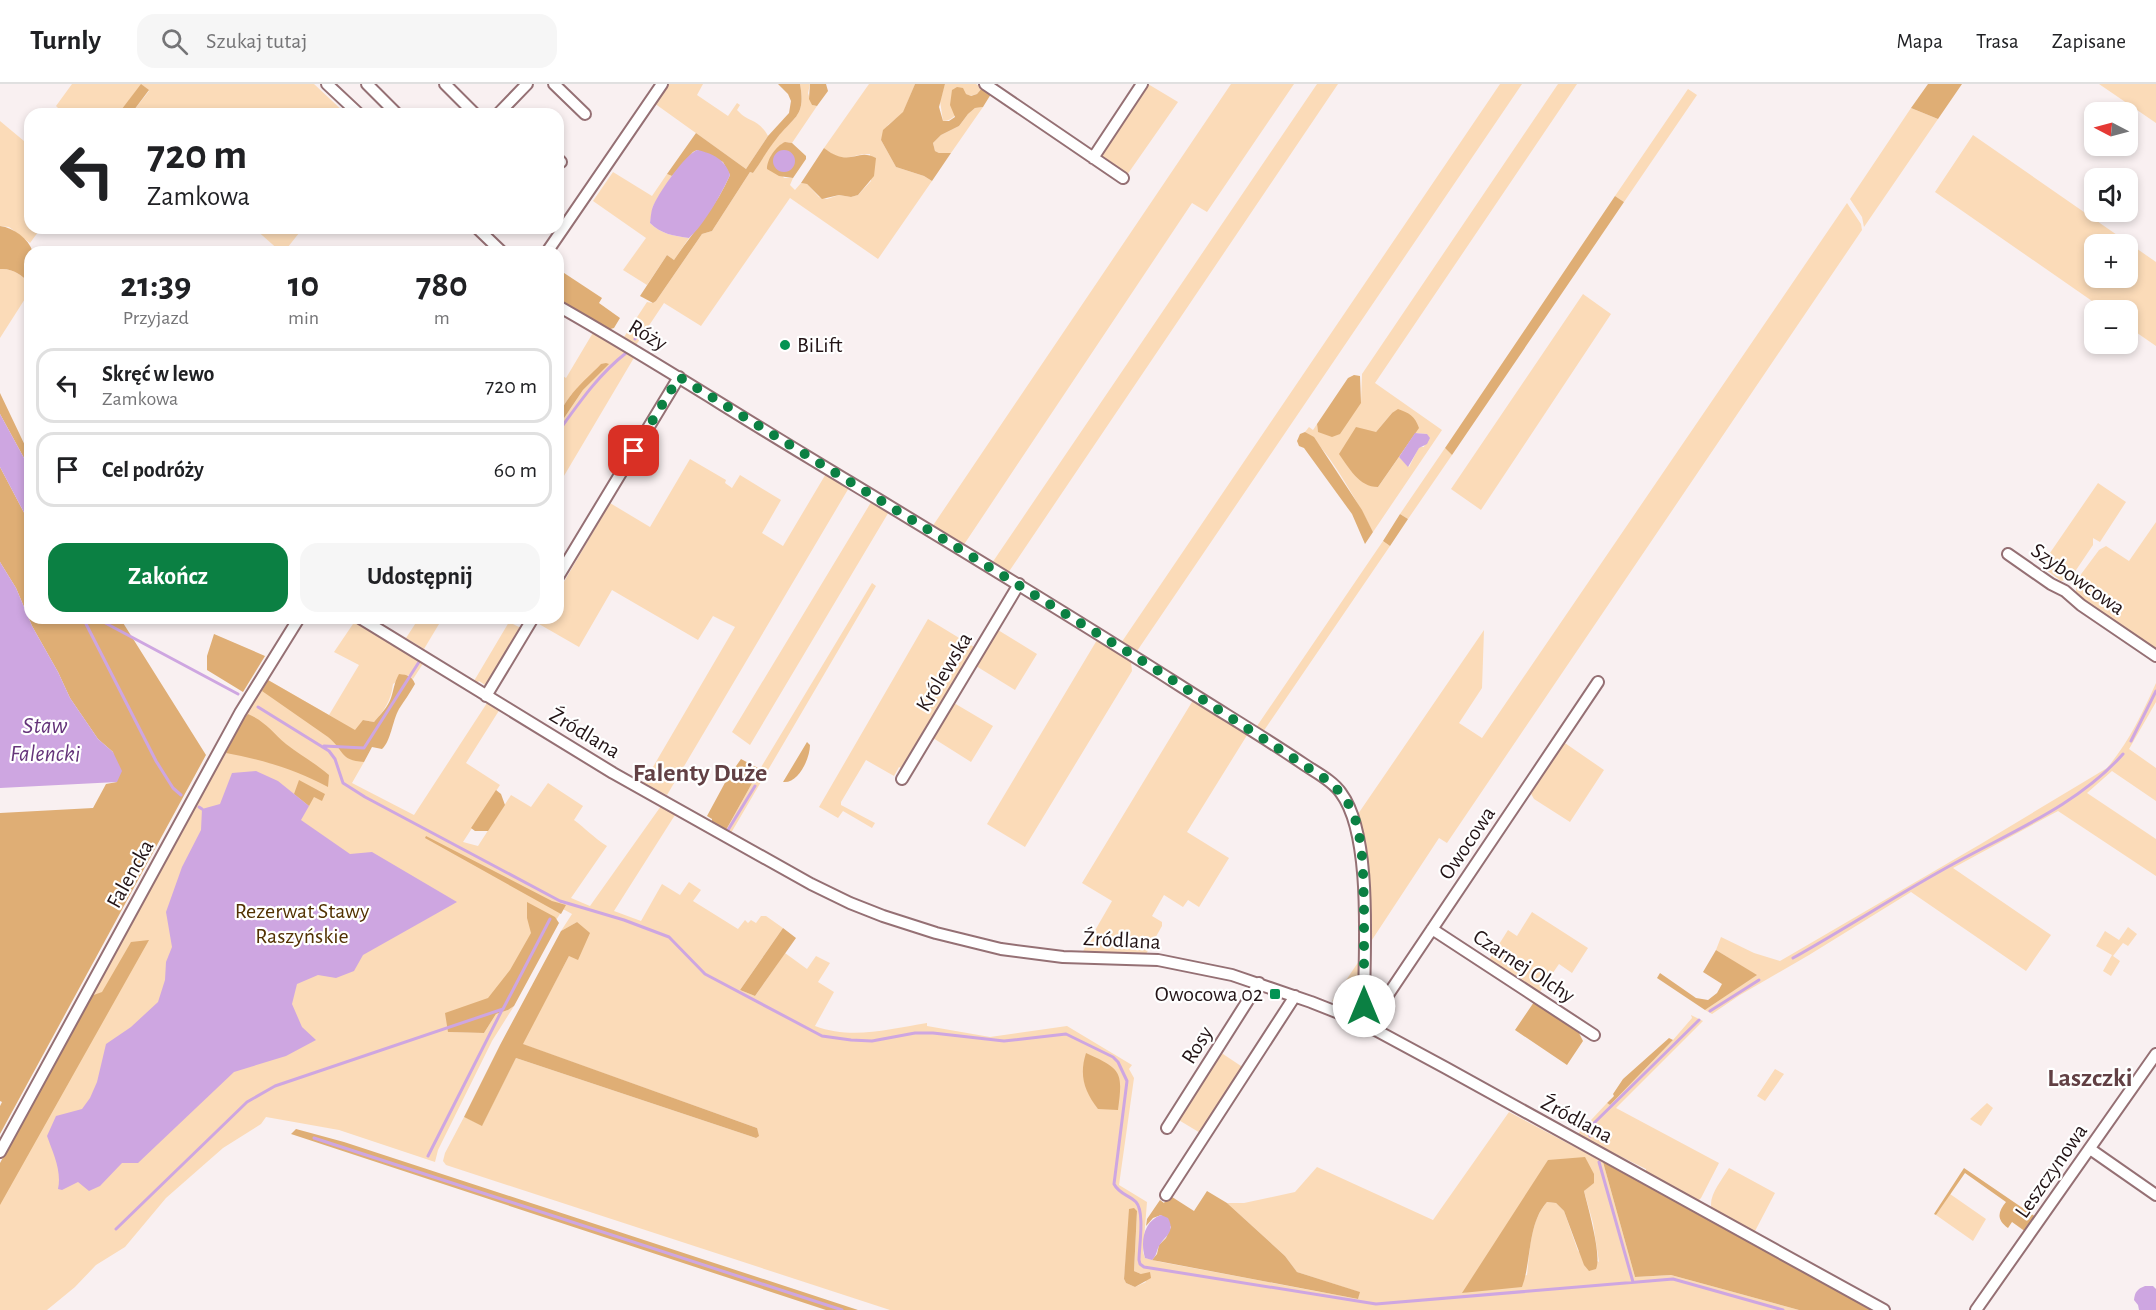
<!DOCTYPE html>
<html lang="pl">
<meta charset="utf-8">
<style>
:root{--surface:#fff;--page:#f6f6f6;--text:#202124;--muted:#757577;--line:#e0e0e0;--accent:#0b8043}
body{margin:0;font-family:"Alegreya Sans",sans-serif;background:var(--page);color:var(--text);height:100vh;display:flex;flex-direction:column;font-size:22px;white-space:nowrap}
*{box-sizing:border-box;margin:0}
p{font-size:20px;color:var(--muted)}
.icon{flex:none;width:33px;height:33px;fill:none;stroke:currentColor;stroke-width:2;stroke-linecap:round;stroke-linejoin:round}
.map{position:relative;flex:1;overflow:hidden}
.sheet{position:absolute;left:24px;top:162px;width:540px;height:378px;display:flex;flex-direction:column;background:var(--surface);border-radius:18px;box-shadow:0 3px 9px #0003}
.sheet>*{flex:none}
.top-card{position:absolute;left:24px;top:24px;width:540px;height:126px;border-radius:18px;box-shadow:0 3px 9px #0003;background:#fff;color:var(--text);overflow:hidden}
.needle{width:39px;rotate:276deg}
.tools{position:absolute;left:2084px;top:18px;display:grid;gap:12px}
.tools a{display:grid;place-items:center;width:54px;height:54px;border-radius:12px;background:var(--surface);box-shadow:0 3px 9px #0003;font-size:30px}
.pin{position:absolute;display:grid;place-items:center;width:51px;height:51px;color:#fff;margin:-26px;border-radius:12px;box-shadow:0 3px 9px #0006}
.me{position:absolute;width:66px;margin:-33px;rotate:0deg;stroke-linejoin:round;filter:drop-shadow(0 0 4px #0008)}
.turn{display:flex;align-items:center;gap:21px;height:126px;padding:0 24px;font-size:27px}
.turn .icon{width:78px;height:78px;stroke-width:2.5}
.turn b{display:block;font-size:42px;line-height:51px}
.eta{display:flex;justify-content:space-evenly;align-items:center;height:102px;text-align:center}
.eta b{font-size:36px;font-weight:600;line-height:42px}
.cta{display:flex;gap:12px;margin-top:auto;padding:12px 24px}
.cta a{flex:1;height:69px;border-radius:18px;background:var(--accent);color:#fff;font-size:24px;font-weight:600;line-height:69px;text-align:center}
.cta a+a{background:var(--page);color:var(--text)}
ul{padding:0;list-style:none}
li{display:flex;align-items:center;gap:18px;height:75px;margin:0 12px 9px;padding:0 12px;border:3px solid var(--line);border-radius:18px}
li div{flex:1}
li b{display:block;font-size:22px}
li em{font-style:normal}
header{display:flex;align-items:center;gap:36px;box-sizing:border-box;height:84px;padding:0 30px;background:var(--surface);border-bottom:2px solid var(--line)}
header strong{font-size:28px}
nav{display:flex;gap:33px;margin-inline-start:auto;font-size:21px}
.search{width:420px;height:54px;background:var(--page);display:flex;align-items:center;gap:15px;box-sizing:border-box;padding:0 21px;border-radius:18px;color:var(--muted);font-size:22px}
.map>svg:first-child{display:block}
.green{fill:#fbdbb8;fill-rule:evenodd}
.forest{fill:#dfae75}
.water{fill:#cea6e1}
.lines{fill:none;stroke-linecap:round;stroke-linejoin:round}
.stream{stroke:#cea6e1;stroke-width:3}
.minor-casing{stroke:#957074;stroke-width:14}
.minor{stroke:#fff;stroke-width:10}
.route{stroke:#0b8043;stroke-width:10;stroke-dasharray:0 18}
.poi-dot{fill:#049353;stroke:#fff;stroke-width:2}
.labels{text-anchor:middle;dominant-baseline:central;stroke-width:4.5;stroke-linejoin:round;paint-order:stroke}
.street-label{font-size:22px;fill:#231416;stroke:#fff}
.poi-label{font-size:22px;fill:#231416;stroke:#fff;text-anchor:start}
.park-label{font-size:22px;fill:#523102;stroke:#fff}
.water-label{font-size:24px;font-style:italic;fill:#65347a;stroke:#fff}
.quarter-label{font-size:26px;font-weight:bold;fill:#624044;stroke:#fff}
</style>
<header>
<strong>Turnly</strong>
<div class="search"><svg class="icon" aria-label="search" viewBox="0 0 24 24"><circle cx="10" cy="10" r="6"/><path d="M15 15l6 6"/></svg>Szukaj tutaj</div>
<nav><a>Mapa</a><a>Trasa</a><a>Zapisane</a></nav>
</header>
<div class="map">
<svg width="2156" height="1226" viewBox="0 0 2156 1226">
<rect width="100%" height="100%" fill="#f9f0f1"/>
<!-- green -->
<path class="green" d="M72 0H314L346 30H131L149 7 141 1 118 30H53L58 24 56 22Z
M667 0H703L697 11 728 32 737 19 740 21 737 26C750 40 757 33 768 52L746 85 654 19Z
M800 0H810L808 9 812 21 817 22 792 59C781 56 776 66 770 74L784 94H793L790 101 795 106 801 99 807 100 819 113 827 115 839 111 851 113 858 111 871 97 870 70C847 70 846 82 824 64L869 0H915L903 29 888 41 881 56 896 83 924 92 932 97 878 175 790 114 701 242 664 219 636 261 624 253 647 218 653 219 656 217 702 150 712 147 750 88 753 89C761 77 768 65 777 53 794 32 806 33 800 0Z
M945 0H976L982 4 977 10 970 12 966 10C961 21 957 37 943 37L940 17Z
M1148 0 1178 18 1127 91 1100 72Z
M1231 0H1294L1207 128 1192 119 963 462 932 443Z
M1317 0H1338L1008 489 992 479Z
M1500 0H1522L1135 570 1119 562Z
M1558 0H1577L1375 299 1442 346 1373 448C1361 424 1326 361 1305 348L1309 343 1313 346 1317 340 1318 348 1361 318 1362 290ZM1392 329 1418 344 1415 349 1427 350 1424 363H1419L1409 383 1399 373 1378 403 1376 348Z
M2099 0H2156V39Z
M1688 5 1697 11 1624 118 1615 112Z
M983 23 951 69H939L935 67 933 59 941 51 959 42 968 30 975 24Z
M1911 24 1938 35 1864 143 1862 133 1850 115Z
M0 37 30 62V144H41L30 159 9 143 0 142Z
M1973 51 2156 178V262L2127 242V226H2105L1935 108ZM2127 160V194H2094V160Z
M613 88 652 112 667 90 672 92 653 122 650 139C661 150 674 152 689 154L674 176 667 171 647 201 623 186 646 154 593 117Z
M1847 119 1861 140 1862 146 1447 759 1439 754 1366 865 1368 773 1358 730 1484 546 1482 604 1459 639 1482 654Z
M254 144H303L284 168H281Z
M0 185C13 184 21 191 30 199V207L0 254Z
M1583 210 1611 230 1481 426 1451 405Z
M594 247 635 272 558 402V343L583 306 608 280 571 311 558 330V289L566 294Z
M1445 364 1452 371 1408 435 1400 430Z
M690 375 726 396 725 399 732 404 740 391 781 416 762 449 783 462 827 388 850 402 667 711 643 700 735 543 713 532 698 556 612 506 579 563 539 540 542 534H558V508L610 419 650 443Z
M2098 399 2126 418 2100 458 2093 454V461L2070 495 2061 497 2041 482Z
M873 415 890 426 750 661 732 648Z
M2156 438V567L2095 526 2076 510V497L2099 466 2106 462 2129 477Z
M1383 457 1390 462 1263 648 1255 645Z
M872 499 876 502 731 749 726 746 760 685Z
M419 534H456L450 540 442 535 424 565 406 554Z
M928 535 974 563 901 684 899 683 894 692 866 676 841 718V721L875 739 872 744 843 727 838 734 819 723Z
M355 537 424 578 413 595 408 591 393 600C391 616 385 626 374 638L363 636 364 678 352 699 414 731 487 619 500 625 466 679 500 701 463 758 478 762 511 711 531 723 548 699 583 722 574 736C585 744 594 754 607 762L571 814 590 822 661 722 675 731 614 827 641 837 662 800 680 811 689 798 701 806 693 817 738 845 745 836 748 839 751 836 756 839 761 832H766L783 844 740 906 755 912 785 869 807 885 816 872 830 879 818 898 834 908 815 942C852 956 889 945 927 939V942L990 953 1067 942 1132 981 1129 985 1134 994 1119 1101 1147 1118 1143 1168 1145 1174 1161 1178 1358 1215 1359 1208 1297 1188 1285 1172 1227 1119H1244L1295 1108 1317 1083 1433 1136 1509 1028 1603 1078 1635 1193 1671 1191 1799 1226H890L446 1081 443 1077 445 1069 464 1033 482 1041 516 974 756 1054 757 1044 522 960 569 872 577 838 561 847 572 830 563 825 502 924 448 948 484 949 496 930 508 926 514 922 492 957 438 1066 435 1078 339 1046 266 1033 261 1040 223 1064 166 1114 125 1163 96 1181 75 1203 47 1226H0V1080L253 618 268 596 329 631 359 581 334 568ZM1549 1076 1589 1102 1584 1107 1593 1139 1599 1178 1578 1167 1564 1127 1556 1119 1547 1118C1530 1137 1530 1167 1527 1191L1463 1209ZM1130 1125 1137 1128 1134 1187 1141 1190 1146 1198 1135 1203 1126 1199 1124 1195Z
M509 538 523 545 488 603 479 597 477 599 474 597Z
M998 546 1037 570 1015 606 976 582Z
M1097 556 1131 578 1132 587 1025 763 987 740Z
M2156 599V618L2129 665 2156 684V717L2112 687 2087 709 2156 755V792L2058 727 1953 784 2051 851 2026 887 1911 808 1809 871 1740 911 1712 930 1705 926 1756 891 1716 866 1721 853 1754 869 1780 877 1979 761 2107 684C2129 658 2142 630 2156 599Z
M1195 613 1249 648 1187 748 1229 774 1199 823 1188 816 1183 823 1164 811 1152 832 1162 838V842L1146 870 1113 868 1082 869 1112 817 1082 799Z
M954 619 993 642 971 678 933 654Z
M1562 657 1604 686 1570 738 1534 715 1530 708Z
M1532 828 1588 864 1572 889 1559 880 1539 909 1489 876 1508 846 1517 852Z
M2128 843 2137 850 2128 862 2123 859 2113 872 2120 877 2111 892 2103 887 2112 871 2096 862 2105 847 2119 856Z
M1359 877 1361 920 1356 929 1345 925 1346 917 1341 915 1339 920 1332 917Z
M1691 931 1703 937 1616 1024 1719 1079 1701 1114 1698 1117 1646 1091V1085L1577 1051 1607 1019 1610 1021 1673 956 1692 934Z
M1220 968 1244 984 1202 1050 1177 1035Z
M1775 985 1784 990 1765 1017 1757 1012Z
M1987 1019 1993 1024 1981 1042 1970 1035Z
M1729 1084 1775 1109 1754 1149 1712 1126C1707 1113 1722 1096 1729 1084Z
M1950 1110 1986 1135 1973 1157 1936 1131Z"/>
<!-- forest -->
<path class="forest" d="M141 0 149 6 131 30H118Z
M778 0H800C806 33 794 32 777 54 768 65 761 78 753 89L750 88 712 147 702 150 656 217 653 219 640 212 667 171 674 176C693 148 717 122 730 91L723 78 697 66 693 68 672 92 667 90 696 49 746 85 768 52 789 29 791 17 788 10Z
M810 0H826L828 7 817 22 812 21 809 15Z
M915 0H945L939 23 943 37H949L955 33 950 21 952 6 957 3 963 4 966 10 971 12 977 10 982 4 991 10 983 23 975 24 968 30 959 42 941 51 933 59 935 67 939 69H951L932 97 924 92 896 83 881 56 883 46 903 28Z
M1928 0H1962L1938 35 1911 24Z
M785 58 792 59 806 72V75L793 94 779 92 767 85C767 75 776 62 785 58Z
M824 64C851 85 856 63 876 74L874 92 858 111 851 113 839 111 822 115 807 100 801 99Z
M1615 112 1624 118 1452 371 1445 364Z
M0 142C14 144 28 154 33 168H30V199C21 191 13 184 0 185Z
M558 185 602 214 599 219 620 234 614 244 607 246 558 215Z
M606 279 609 280 583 306 558 343C558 317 584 298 601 280Z
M1354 291 1360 292 1361 319 1340 350 1332 353 1318 348 1317 340 1348 294Z
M0 309 30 372V385L0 330Z
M1398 325C1409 329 1415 332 1419 344L1378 403C1359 403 1349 384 1339 370L1356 343 1376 348 1392 329Z
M1305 348 1314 353 1362 426 1373 448 1365 460 1352 430 1304 364 1299 362 1297 357 1300 350Z
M0 383 30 440V534H120L206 671 0 1050V1022L2 1018 0 1017V729L93 724 106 700 117 698 113 668 98 655 70 614 58 588 32 542 16 504 0 478Z
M1400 430 1408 435 1390 462 1383 457Z
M214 550 265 572 243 608 207 586V572Z
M399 590C408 591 412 592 415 600 410 609 404 617 399 625 392 638 391 657 382 665L372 663 364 678C339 676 345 667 328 653L262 607 268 596 355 646 363 636 374 638C380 631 388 623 391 614 394 605 394 599 399 590Z
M248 630C266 638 272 648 286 660 300 671 315 679 329 691L328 703C295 685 262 676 226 669L243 636Z
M807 658 810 661C810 675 798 700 783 698Z
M741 675 760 685 726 746 712 739V735L707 732 727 695Z
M299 696 325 710 322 717 314 713 309 722 294 710Z
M496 706 501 710 505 721 488 747H475L471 744Z
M426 752 552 817 566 821 561 830 425 754Z
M527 818 555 833 559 839 514 922 508 926 496 930 484 949 448 948 445 929 488 914 510 886 531 849 527 834Z
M577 838 590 849 578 876 569 872 523 960 757 1044 759 1052 756 1054 516 974 482 1042 464 1033 500 961 561 847Z
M783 844 796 854 755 912 740 906Z
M149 856 0 1121V1079L91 912 102 908 131 858Z
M1716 866 1757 891 1705 926 1657 894 1660 889 1696 914 1708 916 1717 909 1722 900 1703 888Z
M1534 918 1579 949 1583 957 1567 981 1515 946Z
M1669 954 1673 956 1610 1021 1607 1019 1614 1012 1613 1010 1623 995Z
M1086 969C1122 985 1123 988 1118 1026L1098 1025C1084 1007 1079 991 1086 969Z
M296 1045 344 1058 858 1226H826L291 1050Z
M1585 1073 1594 1090V1099L1584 1107C1588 1124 1602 1171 1596 1185L1589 1187 1584 1181 1564 1127 1556 1119 1547 1118C1527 1140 1532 1176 1522 1203L1462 1209 1548 1076Z
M1603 1078 1872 1226H1799L1671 1191 1635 1193Z
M1964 1084 2036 1133 2026 1148 2012 1138 2008 1144C1996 1135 1998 1128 2006 1118L1965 1089 1936 1131 1934 1130Z
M1207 1107 1227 1119 1285 1172 1297 1188 1360 1208 1358 1215 1152 1176 1157 1170 1159 1161 1166 1154 1171 1143 1161 1131 1153 1134 1146 1142 1147 1135 1160 1116 1164 1119 1169 1111 1194 1127Z
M1134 1124 1137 1127 1134 1187 1141 1190 1150 1188 1151 1194 1135 1203 1126 1199 1124 1195 1129 1125Z"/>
<!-- water -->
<path class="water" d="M697 66C712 69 726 76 730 91 722 109 704 141 689 154 674 152 661 150 650 139 651 132 651 126 654 120 661 106 684 72 697 66Z
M773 77a11 11 0 1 1 22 0a11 11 0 1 1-22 0Z
M0 330 30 385V440L0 383Z
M1415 349 1427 350 1430 354 1427 360 1419 364 1408 383 1399 373Z
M0 478 16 504 32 542 58 588 70 614 98 655 113 668 122 687 117 698 0 704Z
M256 687 278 697 309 722 301 736 350 770 372 768 457 818 363 871 354 887 336 894 318 891 297 900 292 920 302 943 316 956 286 972 234 988 138 1079H122L100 1102 89 1107 78 1098 62 1106 58 1105C62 1087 53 1069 47 1052L56 1032 82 1025 90 1014 97 998 106 960 131 943 158 918 165 896 166 878 172 863 166 828 182 783 201 746 202 725 220 720 232 689Z
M1161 1131 1168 1134C1176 1149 1164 1152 1159 1162 1156 1168 1157 1171 1152 1176L1145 1174C1140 1157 1144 1137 1161 1131Z
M2145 1202H2153L2156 1205V1226H2139L2138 1221 2134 1216C2135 1208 2137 1205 2145 1202Z"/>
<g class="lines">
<!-- stream -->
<path class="stream" d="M635 255 641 245
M558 348C579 319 598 291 626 269
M83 534 156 677 173 704 181 711
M96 534 238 610
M258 623 329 667 335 675 343 699 365 713 560 817 624 836 669 853 705 890 822 952 851 956 872 957 915 949H933L1004 957 1066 950 1113 973 1118 978 1127 997 1114 1100C1119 1110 1129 1111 1136 1118 1145 1128 1139 1163 1139 1176L1140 1180 1144 1183 1376 1220 1673 1195 1783 1226
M2131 657 2156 607
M324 662 364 664 419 578
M199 723 202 725
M728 746 755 702
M1793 874C1848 843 1900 809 1955 779 2013 747 2079 720 2123 670
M1710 927 1759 896
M1590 1052 1589 1045 1592 1041 1699 936
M314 1054 842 1226
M428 1072 502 926
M1599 1078 1633 1198
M116 1145 247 1018 275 1002 503 925 550 835"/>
<!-- minor casing -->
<g class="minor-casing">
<path id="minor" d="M327 0 359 30
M367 0 397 30
M445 0 475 30
M554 0 585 30
M985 0 1123 94
M498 30 527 0
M1093 74 1142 0
M558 75 561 78
M477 144 502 168
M547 168 662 0
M558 222C643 270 725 323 808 373 932 448 1057 523 1179 601 1221 628 1264 653 1305 681 1317 689 1333 697 1341 709 1373 752 1364 868 1364 922L1359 937
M2008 470 2051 500 2065 507 2081 521 2156 572
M558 493 679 293
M360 534 613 689 811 800 850 819 883 832 936 849 1001 865 1063 873 1158 876 1232 891 1311 918 1359 937 1446 984 1884 1226
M486 612 533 534
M902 695 1019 500
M1432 845 1594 951
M1367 942 1598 598
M1167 1044 1259 899
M2090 1065 2156 1111
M0 1068 240 629 299 534
M1166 1111 1295 912
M1976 1226 2156 970"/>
</g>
<!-- minor -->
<use href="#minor" class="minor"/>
</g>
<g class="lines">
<!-- route -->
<path class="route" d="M634 367 679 293 1157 586 1324 694C1339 705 1351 719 1356 738 1364 766 1363 797 1364 825 1364 858 1364 890 1364 922"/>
</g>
<!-- markers -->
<g class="poi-dot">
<circle cx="785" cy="261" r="6"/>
<rect x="1269" y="904" width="12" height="12" rx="3"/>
</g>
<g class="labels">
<!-- street labels -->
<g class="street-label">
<text transform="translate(648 251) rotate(31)">Róży</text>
<text transform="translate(2078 495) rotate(35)">Szybowcowa</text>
<text transform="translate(944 588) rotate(-59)">Królewska</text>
<text transform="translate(585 649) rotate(31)">Źródlana</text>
<text transform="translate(1467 759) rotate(-56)">Owocowa</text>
<text transform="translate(130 790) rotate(-61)">Falencka</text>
<text transform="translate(1122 856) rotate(3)">Źródlana</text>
<text transform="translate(1524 882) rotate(33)">Czarnej Olchy</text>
<text transform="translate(1197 961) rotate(-58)">Rosy</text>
<text transform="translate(1577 1035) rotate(28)">Źródlana</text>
<text transform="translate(2051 1087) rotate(-55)">Leszczynowa</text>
</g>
<!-- poi labels -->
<g class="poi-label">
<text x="797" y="261">BiLift</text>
<text x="1263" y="910" text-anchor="end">Owocowa 02</text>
</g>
<!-- park labels -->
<g class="park-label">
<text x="302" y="827">Rezerwat Stawy<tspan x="302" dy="25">Raszyńskie</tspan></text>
</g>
<!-- water labels -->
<g class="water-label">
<text x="45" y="642">Staw<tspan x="45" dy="28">Falencki</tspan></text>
</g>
<!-- quarter labels -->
<g class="quarter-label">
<text x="700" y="689">Falenty Duże</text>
<text x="2090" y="994">Laszczki</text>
</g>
</g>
</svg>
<div class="tools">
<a><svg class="needle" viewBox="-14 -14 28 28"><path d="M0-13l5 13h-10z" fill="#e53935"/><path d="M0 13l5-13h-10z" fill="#757577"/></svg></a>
<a><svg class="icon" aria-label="sound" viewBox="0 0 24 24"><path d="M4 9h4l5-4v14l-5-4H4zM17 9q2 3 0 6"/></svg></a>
<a>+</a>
<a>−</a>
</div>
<div class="pin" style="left:634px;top:367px;background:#d93025"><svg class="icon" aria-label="arrive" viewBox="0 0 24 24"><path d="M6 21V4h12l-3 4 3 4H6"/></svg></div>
<svg class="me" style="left:1364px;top:922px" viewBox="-20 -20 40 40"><circle r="19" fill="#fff"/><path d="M0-13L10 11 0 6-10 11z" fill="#0b8043"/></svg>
<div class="top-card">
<div class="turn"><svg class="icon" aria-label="left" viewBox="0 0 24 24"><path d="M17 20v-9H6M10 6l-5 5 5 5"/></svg><div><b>720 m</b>Zamkowa</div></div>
</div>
<section class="sheet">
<div class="eta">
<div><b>21:39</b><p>Przyjazd</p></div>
<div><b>10</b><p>min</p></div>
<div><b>780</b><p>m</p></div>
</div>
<ul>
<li><svg class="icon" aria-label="left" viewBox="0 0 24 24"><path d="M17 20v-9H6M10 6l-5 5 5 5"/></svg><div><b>Skręć w lewo</b><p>Zamkowa</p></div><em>720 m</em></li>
<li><svg class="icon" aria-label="arrive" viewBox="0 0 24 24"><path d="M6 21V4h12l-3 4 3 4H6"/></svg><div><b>Cel podróży</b></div><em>60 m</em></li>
</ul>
<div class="cta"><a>Zakończ</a><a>Udostępnij</a></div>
</section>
</div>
